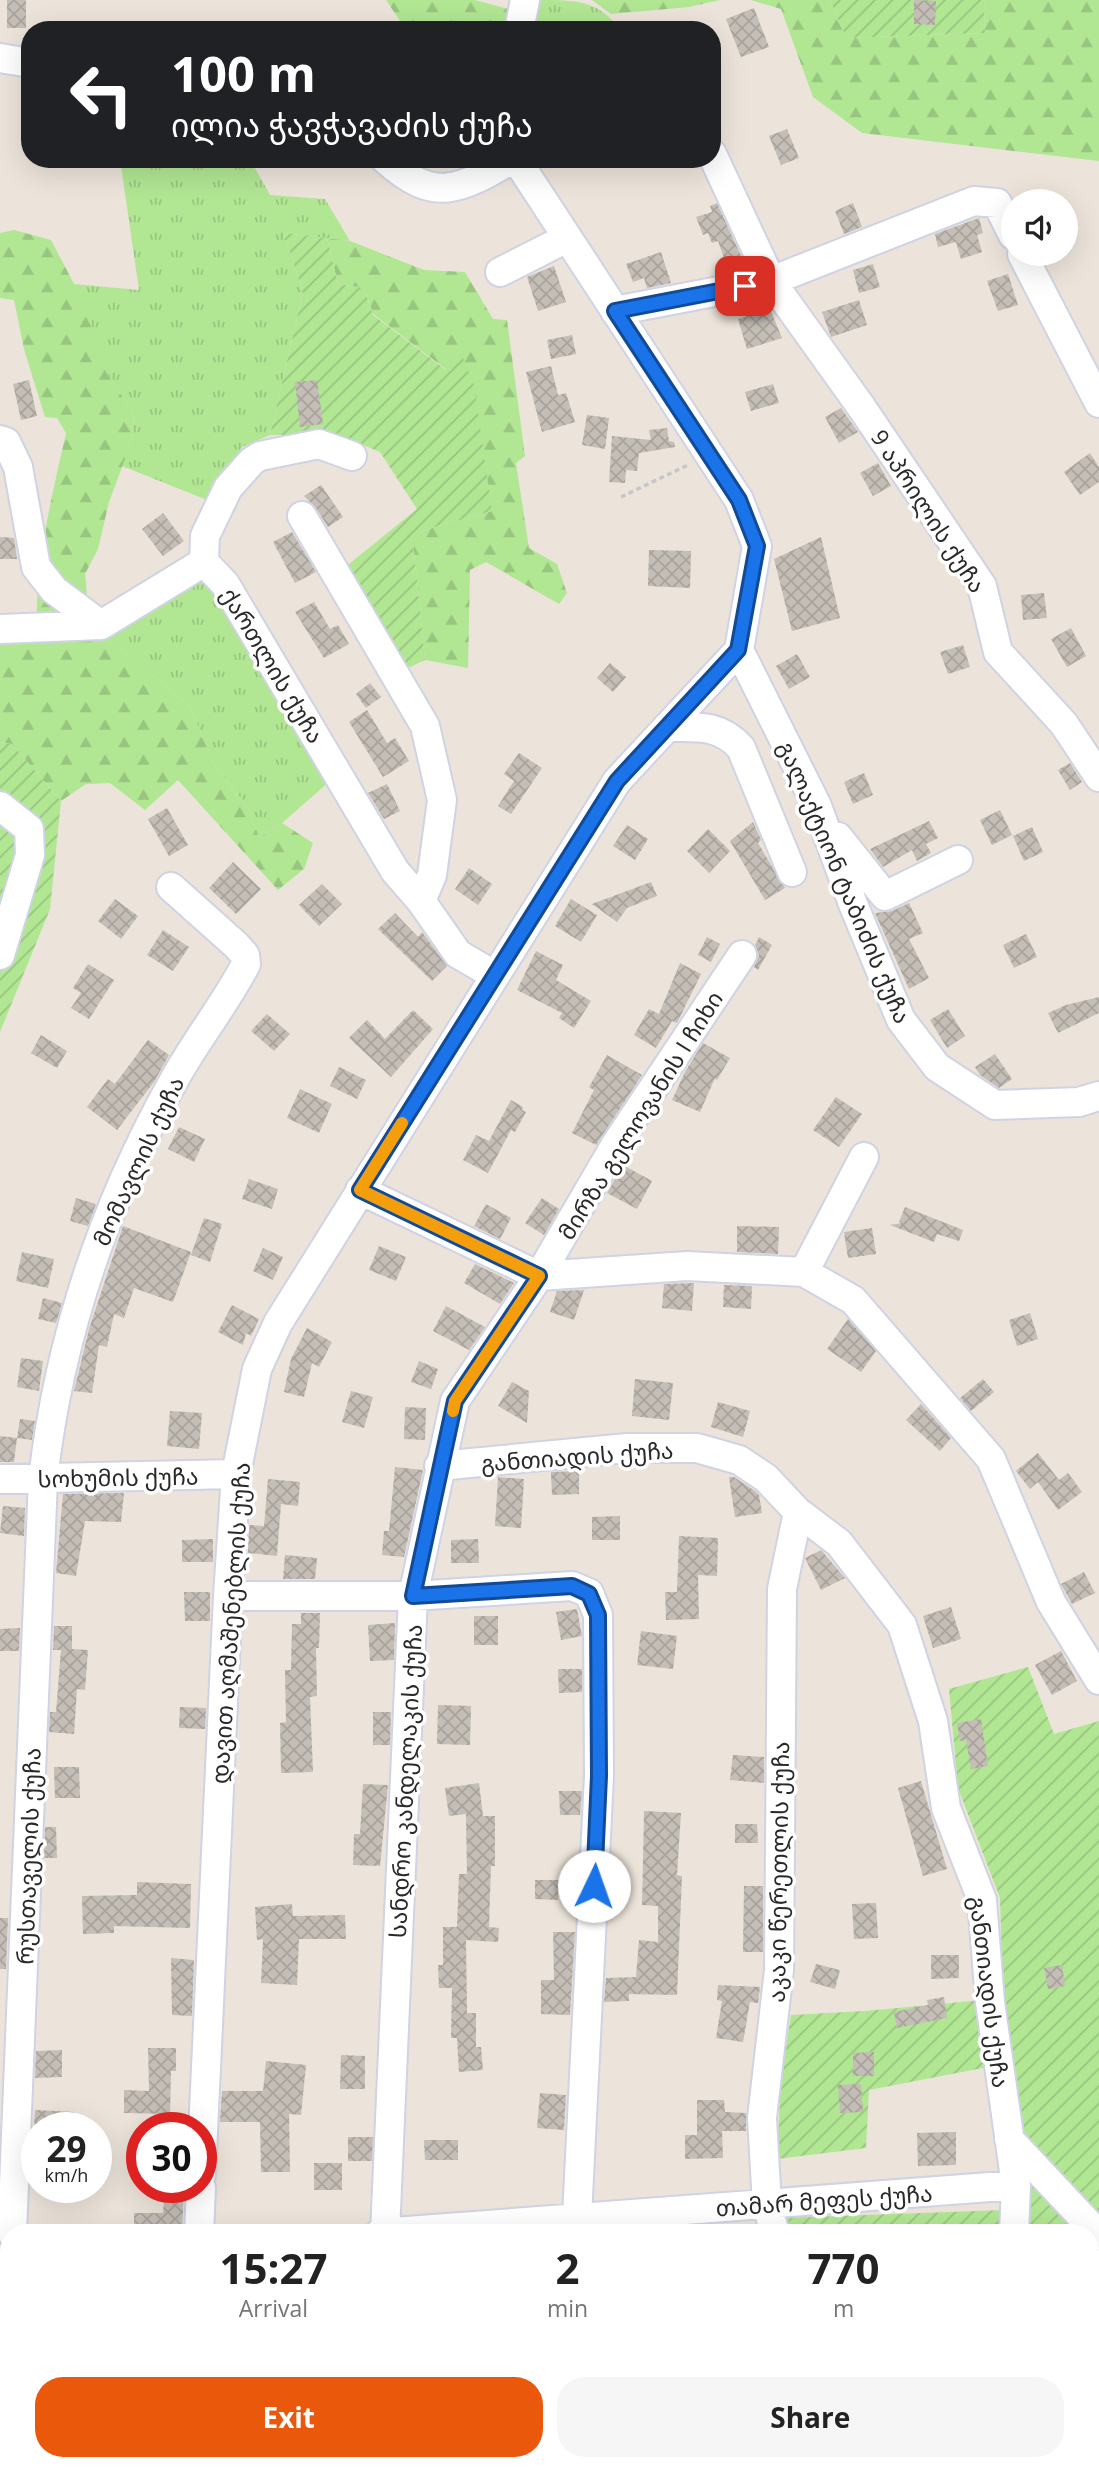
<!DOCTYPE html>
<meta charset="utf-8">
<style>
:root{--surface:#fff;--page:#f6f6f6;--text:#222;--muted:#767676;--accent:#ea580c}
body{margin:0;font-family:"Open Sans","Noto Sans Georgian",sans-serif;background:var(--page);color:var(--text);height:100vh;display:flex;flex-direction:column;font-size:26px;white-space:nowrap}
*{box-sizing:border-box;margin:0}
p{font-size:23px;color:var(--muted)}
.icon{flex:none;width:38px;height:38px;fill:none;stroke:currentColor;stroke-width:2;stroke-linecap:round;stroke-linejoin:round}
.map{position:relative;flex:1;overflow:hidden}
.sheet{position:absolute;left:0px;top:2224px;width:1099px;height:247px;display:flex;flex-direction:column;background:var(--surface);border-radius:28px 28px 0 0;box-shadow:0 7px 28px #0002}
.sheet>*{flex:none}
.top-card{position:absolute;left:21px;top:21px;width:700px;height:147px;border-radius:28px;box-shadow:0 7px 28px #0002;background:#202124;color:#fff;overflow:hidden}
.controls{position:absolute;left:1001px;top:189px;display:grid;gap:14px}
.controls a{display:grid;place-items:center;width:77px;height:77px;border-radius:50%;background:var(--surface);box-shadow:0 7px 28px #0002;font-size:35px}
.speed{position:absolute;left:21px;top:2112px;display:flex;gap:14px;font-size:35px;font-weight:700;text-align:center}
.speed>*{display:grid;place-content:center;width:91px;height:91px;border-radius:50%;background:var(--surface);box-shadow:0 7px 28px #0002;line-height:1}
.speed small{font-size:18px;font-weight:400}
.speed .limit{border:10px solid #d22;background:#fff;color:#111}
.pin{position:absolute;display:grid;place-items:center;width:60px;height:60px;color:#fff;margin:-30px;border-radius:14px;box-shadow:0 4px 10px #0006}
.me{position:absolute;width:77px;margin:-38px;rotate:3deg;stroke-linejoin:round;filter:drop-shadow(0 0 5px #0008)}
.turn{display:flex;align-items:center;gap:24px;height:147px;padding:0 35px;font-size:32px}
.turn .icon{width:91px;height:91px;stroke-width:2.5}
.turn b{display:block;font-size:49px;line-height:60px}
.eta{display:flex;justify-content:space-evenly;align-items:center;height:119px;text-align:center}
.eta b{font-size:42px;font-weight:700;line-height:49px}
.cta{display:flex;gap:14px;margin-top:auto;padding:14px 35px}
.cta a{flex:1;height:80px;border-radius:28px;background:var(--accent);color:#fff;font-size:28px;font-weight:700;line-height:80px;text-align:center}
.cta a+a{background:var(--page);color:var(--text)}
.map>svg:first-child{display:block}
.grass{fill:url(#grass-tufts)}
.forest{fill:url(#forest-firs)}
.garden{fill:url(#garden-furrows)}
.building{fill:url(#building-cross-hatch)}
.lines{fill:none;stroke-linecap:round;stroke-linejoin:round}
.minor-casing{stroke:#cfd3e3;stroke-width:32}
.path{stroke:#c7c7c7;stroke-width:3.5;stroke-dasharray:5 3.5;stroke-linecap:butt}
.minor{stroke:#fff;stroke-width:28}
.route-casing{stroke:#114b97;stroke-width:18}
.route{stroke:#1a73e8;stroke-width:12}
.slow{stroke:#f59e0b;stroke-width:12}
.labels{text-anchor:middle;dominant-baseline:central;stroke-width:7;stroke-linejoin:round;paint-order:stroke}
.street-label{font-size:23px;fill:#292929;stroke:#fff}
</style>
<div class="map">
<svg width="1099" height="2470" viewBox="0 0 1099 2470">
<defs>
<pattern id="grass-tufts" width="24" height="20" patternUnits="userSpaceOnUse" patternTransform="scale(1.75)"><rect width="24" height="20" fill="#b1e693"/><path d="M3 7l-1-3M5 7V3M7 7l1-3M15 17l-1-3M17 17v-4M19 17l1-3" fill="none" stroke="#98c57f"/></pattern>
<pattern id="forest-firs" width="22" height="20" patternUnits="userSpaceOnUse" patternTransform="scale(1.75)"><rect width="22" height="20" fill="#b1e693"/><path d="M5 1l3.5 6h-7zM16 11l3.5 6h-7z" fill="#98c57f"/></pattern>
<pattern id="garden-furrows" width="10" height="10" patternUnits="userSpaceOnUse" patternTransform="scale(1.75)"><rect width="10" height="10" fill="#b1e693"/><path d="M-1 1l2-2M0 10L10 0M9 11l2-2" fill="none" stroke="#98c57f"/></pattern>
<pattern id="building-cross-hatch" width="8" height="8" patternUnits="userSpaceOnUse" patternTransform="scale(1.75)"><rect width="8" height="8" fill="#c4beb6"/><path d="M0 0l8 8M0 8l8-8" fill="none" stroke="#a8a39c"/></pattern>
</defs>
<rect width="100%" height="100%" fill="#ece4da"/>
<!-- grass -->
<path class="grass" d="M538 0C576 0 599 0 620 30H530Z
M120 159H250L270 195 325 199 350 241 284 233 303 292 270 435 242 447 207 500 122 466 131 443 134 415 105 370 74 284 139 290Z
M200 580 220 590 330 781 282 823 259 837 248 807 216 768 190 707 131 657 103 638Z"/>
<!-- forest -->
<path class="forest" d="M386 0H475L508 9 505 30H406Z
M592 0H720L689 7 611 14Z
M751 0H830L846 38 985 33 984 0H1099V161L862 133 813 97 781 9Z
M14 230 51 240 82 299 105 370 134 415 131 443 109 502 98 549 85 574 88 606 103 638 131 657 190 707 216 768 248 807 259 837 282 823 313 843 304 869 278 890 178 780 145 810 110 783 86 784 61 801 12 744 0 742V639L37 636C34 567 51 500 66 433L57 418 45 417 24 349 14 300 0 298V233Z
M327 238 350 241 424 270 465 272 493 319 507 320 525 456 516 463 529 548 557 564 567 593 559 604 486 562 470 570 468 668 425 660 413 542 421 531 492 511 459 352 447 370 373 314 364 288 338 284Z"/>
<!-- garden -->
<path class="garden" d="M830 0H984L985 33 846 38Z
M284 233 327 238 338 284 364 288 373 315 446 370 460 351 474 385 492 511 421 531 413 542 425 660 404 670 344 568 417 509 380 452 339 435H270L303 292Z
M0 742 12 744 61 801 50 909 0 1032Z
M1028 1667 1054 1734 1099 1721V2470H761L758 2462H1090V2233H789L784 2218 1029 2209 1014 2062 869 2090 866 2148 777 2159 781 2078 791 2015 865 2011 1003 1998 1000 1898 958 1788 949 1689Z"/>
<!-- building -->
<path class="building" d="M7 0H26V28H7Z
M914 0 936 1 935 25 914 24Z
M754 8 769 47 741 57 726 19Z
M787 129 799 158 781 165 769 136Z
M717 203 742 258 726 264 718 241 712 243 708 233 703 235 696 217 712 212 710 206Z
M853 203 862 227 844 234 835 211Z
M979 218 983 233 977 235 982 252 961 259 956 242 938 247 935 234Z
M661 252 671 283 647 288 644 278 633 282 626 264Z
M873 264 880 287 859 293 853 270Z
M554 266 566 302 538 311 527 277Z
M1008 274 1018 305 998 311 987 281Z
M859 300 867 325 831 337 822 312Z
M770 309 782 338 747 349 738 319Z
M572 335 576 354 551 359 547 340Z
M551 366 558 395 566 393 575 422 542 432 526 372Z
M29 380 37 416 21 420 13 384Z
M317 380 323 424 300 427 295 382Z
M773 384 779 403 751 411 745 392Z
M841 408 858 432 839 443 825 417Z
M587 415 609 418 605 449 582 445Z
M667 428 669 441 674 442 675 447 639 453 637 471 626 470 625 483 609 482 612 436 651 440 649 430Z
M1090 453 1099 467V482L1080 495 1064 472Z
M878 463 891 486 873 496 860 473Z
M321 485 343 517 328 527 316 508 304 496Z
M163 513 184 541 163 556 142 529Z
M292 532 316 572 295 583 273 542Z
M0 537 14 538 17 559H0Z
M821 537 840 618 792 631 774 559Z
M649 550 691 551 690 588 648 586Z
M1044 593 1047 618 1023 620 1021 595Z
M314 602 330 629 338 625 349 644 324 658 295 612Z
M1071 628 1086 656 1067 667 1051 639Z
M963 645 970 667 948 674 940 652Z
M797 654 810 677 789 689 776 666Z
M610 663 626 677 613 692 597 678Z
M370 683 381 697 366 708 356 694Z
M367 710 387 743 395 738 409 761 383 777 349 722Z
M519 753 542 768 511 814 498 806 514 781 504 774Z
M1070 763 1082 782 1070 790 1058 770Z
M864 773 873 795 853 804 844 782Z
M387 784 400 811 384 819 368 793Z
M167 808 188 845 169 856 148 819Z
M1000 810 1012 835 992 845 980 820Z
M929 821 938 838 926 844 931 853 917 861 912 850 883 867 870 849Z
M753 822 761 840 758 843 785 888 765 900 730 841Z
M627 825 648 839 635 860 613 846Z
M1032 827 1043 852 1024 861 1013 836Z
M708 829 730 851 709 873 687 851Z
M233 862 261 889 236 914 209 888Z
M469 868 492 884 478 905 455 889Z
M651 882 657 896 627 908 617 922 592 904Z
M322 884 342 904 319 926 299 905Z
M115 899 138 916 121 939 98 921Z
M571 899 597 915 581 942 555 926Z
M909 903 923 933 909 939 929 978 909 989 875 913 892 911Z
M395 913 418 937 422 932 447 966 432 981 378 929Z
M163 930 189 947 173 971 147 955Z
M1026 934 1037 957 1014 968 1003 945Z
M707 937 720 944 711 962 698 955Z
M759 937 772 945 758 970 754 967 759 955 755 945Z
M536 951 563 965 556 980 591 1001 574 1028 559 1018 562 1013 517 990Z
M680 963 701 974 677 1023 672 1021 656 1048 634 1035 649 1009 659 1014Z
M88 964 114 980 89 1019 71 1008 81 993 73 988Z
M1099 997V1013L1058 1033 1048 1013 1066 1005Z
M948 1009 965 1036 947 1048 930 1020Z
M413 1010 433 1029 391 1077 349 1038 367 1020 385 1039Z
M267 1014 290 1034 274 1051 251 1031Z
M41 1035 67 1051 57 1068 31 1053Z
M148 1040 169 1055 154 1082 117 1130 87 1107 108 1079 115 1084Z
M703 1043 730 1058 717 1080 715 1078 700 1112 672 1100 686 1070Z
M995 1054 1012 1079 999 1088 980 1075 975 1067Z
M607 1055 642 1075 596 1145 572 1133 594 1090 589 1087Z
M339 1067 366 1080 357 1099 330 1086Z
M300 1089 332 1104 319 1133 287 1118Z
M836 1097 862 1114 839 1147 813 1130Z
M511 1100 523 1107 522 1110 526 1112 515 1132 511 1130 488 1173 463 1160 476 1135 489 1141Z
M179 1127 205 1139 194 1162 168 1149Z
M623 1165 652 1181 637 1209 607 1193Z
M249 1179 278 1189 272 1209 242 1199Z
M76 1198 96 1204 88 1226 70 1221Z
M542 1198 559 1209 544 1235 525 1223Z
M486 1204 511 1218 500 1239 474 1226Z
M905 1207 963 1230 959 1241 937 1234 934 1242 890 1225 902 1223 899 1222Z
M204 1218 222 1224 210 1262 191 1255Z
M123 1226 191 1252 173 1302 134 1288 124 1318 114 1314 107 1347 99 1345 92 1393 74 1391 89 1329Z
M737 1226 779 1227 778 1254 737 1252Z
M872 1228 876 1254 848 1258 844 1232Z
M379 1246 406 1257 396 1281 369 1270Z
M263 1248 283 1257 273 1280 253 1271Z
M22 1252 54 1259 48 1288 16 1281Z
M475 1264 514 1283 500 1304 464 1283Z
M694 1283 692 1311 662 1308 664 1284Z
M724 1285 752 1286 751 1309 723 1307Z
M584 1290 574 1320 550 1312 557 1291Z
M43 1298 62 1303 56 1323 38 1319Z
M232 1305 259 1319 251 1336 246 1333 243 1345 218 1332Z
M446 1306 485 1327 469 1350 433 1331Z
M1030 1313 1038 1339 1017 1346 1009 1320Z
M848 1319 876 1351 861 1372 827 1349Z
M307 1328 332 1342 319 1367 312 1363 304 1397 284 1392 291 1359Z
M21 1358 43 1361 39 1391 17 1387Z
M419 1361 438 1369 431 1389 411 1382Z
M635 1379 673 1383 669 1420 632 1416Z
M983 1379 994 1392 971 1411 960 1398Z
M512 1382 529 1391 527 1423 498 1406Z
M351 1391 373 1397 364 1428 342 1422Z
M718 1402 750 1411 743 1437 711 1427Z
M921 1404 951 1438 940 1451 906 1420Z
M405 1407 426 1408 425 1440 404 1439Z
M170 1411 202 1413 199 1449 167 1446Z
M20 1419 35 1421 32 1440 17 1438Z
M0 1436 17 1438 14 1462H0Z
M1038 1453 1059 1480 1068 1473 1082 1492 1058 1510 1038 1482 1030 1489 1016 1471Z
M395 1467 423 1470 404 1557 382 1555 384 1531H389Z
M579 1471V1494L552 1495 551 1472Z
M498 1477 524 1479 521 1528 495 1526Z
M729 1477H734L755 1491 759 1495 762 1513 735 1517Z
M268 1479 300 1482 298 1506 281 1504 277 1556 248 1553 249 1525 264 1526Z
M124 1493 121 1522 85 1521 76 1576 56 1573 63 1494Z
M3 1506 25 1508 24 1536 0 1533Z
M620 1516V1540H592V1517Z
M679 1536 718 1538 717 1576 698 1575 699 1619 666 1620 665 1592H677Z
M213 1539V1562H182V1540Z
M478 1539 479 1563H451V1540Z
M821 1550 845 1578 821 1590 805 1558Z
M285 1555 317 1558 315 1579H283Z
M1084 1572 1095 1593 1072 1604 1061 1584Z
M184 1592H210V1621H185Z
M951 1607 961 1639 933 1648 923 1616Z
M577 1609 582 1636 561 1640 556 1612Z
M301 1613H320L319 1648H316L317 1696 310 1697 313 1772 281 1773 280 1723 286 1722 285 1670H291L292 1624H301Z
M474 1616H498V1645H474Z
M395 1623 394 1660 370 1661 368 1625Z
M54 1626H72V1649L88 1650 85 1690 77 1689 74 1734 49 1732 50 1712H56L61 1650H53Z
M20 1628 19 1651H0V1629Z
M641 1631 677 1636 673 1669 637 1665Z
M1061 1651 1077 1681 1052 1695 1035 1665Z
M558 1669H582V1692L559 1693Z
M438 1705 471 1706 470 1745 437 1744Z
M180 1707 206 1708 205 1729 179 1728Z
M373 1712H391L390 1745H373Z
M981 1719 988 1766 971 1769 966 1740 960 1741 957 1723Z
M733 1755 764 1757V1783L730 1780Z
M54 1767H79L80 1798H55Z
M921 1781 947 1869 923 1876 898 1788Z
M479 1783 483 1816H495V1866H491L489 1927 499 1928 498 1942 466 1940 467 2013H476V2047H481L483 2070 459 2072 457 2038H451L452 1988H439L438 1965H443V1927H457L459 1874H467L466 1814 449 1816 445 1788Z
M363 1784 388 1785 380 1866 353 1865 354 1834H360Z
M559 1791H582L580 1815H560Z
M644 1811 681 1813 677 1875 682 1876 677 1995 629 1994V2001L604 2002 606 1978 636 1977 639 1940 658 1942V1906L642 1905Z
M735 1824H757L758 1843H735Z
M45 1827H56L57 1858H44Z
M562 1871H578L576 1894H562Z
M535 1880H559L558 1900 535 1899Z
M137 1882 191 1884 190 1928 114 1926V1933L83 1934 82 1896 137 1895Z
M744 1886H763V1952H743Z
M876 1903 878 1938 854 1939 852 1904Z
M292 1904 293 1916 345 1915 346 1939H299L297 1985 261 1983 263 1939 257 1940 255 1907Z
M0 1918H8L6 1969H0Z
M553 1932H575L570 2015 541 2014V1980H554Z
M931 1955H959V1978L931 1979Z
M171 1958 194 1960 192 2016 172 2015Z
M816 1964 840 1970 835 1989 810 1982Z
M1062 1965 1065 1986 1048 1989 1044 1968Z
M718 1985 760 1987 758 2003 750 2002 743 2042 716 2038 722 2001 717 2000Z
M944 1997 947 2018 897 2028 894 2012 928 2005 927 2000Z
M148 2048H176V2071H171L170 2114 124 2113V2090L149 2091Z
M62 2050V2077L35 2078 36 2051Z
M874 2052V2076H853V2053Z
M341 2055 365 2056V2089H340Z
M266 2061 306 2065 301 2115 289 2114 290 2172H261L260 2122H220L222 2091H263Z
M861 2084 863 2112 840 2113 838 2085Z
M540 2093 566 2095 564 2130 537 2128Z
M697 2100H724L725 2112 746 2113V2131H722L723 2158 685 2159V2135H697Z
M35 2110 75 2112 74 2128H34Z
M956 2132V2165L918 2166 917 2133Z
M348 2137H373L372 2161H348Z
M424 2140H458V2160H425Z
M314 2163H342V2190H314Z
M165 2188H184L182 2233H134V2213H163Z"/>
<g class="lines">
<!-- minor casing -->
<g class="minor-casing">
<path id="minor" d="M519 30 525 0
M0 58 30 63
M712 154 771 281 862 408 982 586 998 652 1064 724 1099 777
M385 159C434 204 460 190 512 159
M1022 254 1099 403
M500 272 567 238
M615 311 771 281 974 201 997 203 1013 235
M0 440 6 442 18 467 36 567 54 590 101 625 204 562 225 584 395 871 421 901 458 954 494 975
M302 516 425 726 442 800 432 875 421 901
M204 562 205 536 228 488 252 461 260 456 319 444 352 456
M0 629 101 625
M739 650 817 806 853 904 901 1020 937 1067 995 1105 1079 1102 1099 1096
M667 727C697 727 720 724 741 748L792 872
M0 806 29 829 30 855 0 955
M838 837 885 896 958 860
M360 1190 539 1276 687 1266 804 1272 853 1300 991 1459 1051 1602 1099 1680
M804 1272 864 1157
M439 1466 627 1448H697L739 1460 766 1478 798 1512 839 1543 902 1625 933 1721 946 1808 982 1900 990 2002 1016 2185 1014 2233
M0 1479 236 1474
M228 1596H413L572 1586 589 1593 598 1615 599 1776 577 2217 582 2233
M1009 2139 1099 2235
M201 2175 228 1596 236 1474 257 1369 278 1323 617 781 739 650 757 546 739 500 516 159
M12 2233 43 1479C59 1339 104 1205 173 1082 195 1041 225 1005 246 964L245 955 236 945 171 887
M199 2233 201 2188
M380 2233 1016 2185
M385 2233 413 1596 455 1401 539 1276 616 1144 742 955
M775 2233 767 2205 762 2118 779 1970 782 1589 798 1512
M0 2284H9
M60 2462 63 2470
M259 2462 261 2470
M449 2462 451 2470
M652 2462 654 2470
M840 2462 843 2470
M1021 2470 1022 2462"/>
</g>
<!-- path -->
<path class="path" d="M621 497 688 465"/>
<!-- minor -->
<use href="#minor" class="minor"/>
</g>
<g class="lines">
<!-- route casing -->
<g class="route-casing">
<path id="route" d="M594 1886 599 1776 598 1615 589 1594 572 1586 413 1596 455 1401 539 1276 360 1190 617 781 738 650 757 546 739 500 615 311 745 286"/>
</g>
<!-- route -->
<use href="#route" class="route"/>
<!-- slow -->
<path class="slow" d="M402 1123 360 1190 539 1276 455 1401 453 1411"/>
</g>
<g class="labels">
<!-- street labels -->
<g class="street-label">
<text transform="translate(929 511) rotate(57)">9 აპრილის ქუჩა</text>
<text transform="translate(273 665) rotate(59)">ქართლის ქუჩა</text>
<text transform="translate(845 882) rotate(67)">გალაქტიონ ტაბიძის ქუჩა</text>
<text transform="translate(640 1115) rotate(-58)">მირზა გელოვანის I ჩიხი</text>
<text transform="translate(138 1161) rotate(-65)">მომავლის ქუჩა</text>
<text transform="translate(577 1456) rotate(-4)">განთიადის ქუჩა</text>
<text transform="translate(118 1477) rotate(-1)">სოხუმის ქუჩა</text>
<text transform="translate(230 1623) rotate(-86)">დავით აღმაშენებლის ქუჩა</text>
<text transform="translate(405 1781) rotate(-87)">სანდრო კანდელაკის ქუჩა</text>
<text transform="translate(28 1856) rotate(-88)">რუსთაველის ქუჩა</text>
<text transform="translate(778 1872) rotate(-89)">აკაკი წერეთლის ქუჩა</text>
<text transform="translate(990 1992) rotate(83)">განთიადის ქუჩა</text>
<text transform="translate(824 2200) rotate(-4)">თამარ მეფეს ქუჩა</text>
</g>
</g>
</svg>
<div class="controls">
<a><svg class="icon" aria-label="sound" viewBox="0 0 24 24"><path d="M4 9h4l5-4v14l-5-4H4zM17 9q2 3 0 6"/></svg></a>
</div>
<div class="speed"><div>29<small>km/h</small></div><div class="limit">30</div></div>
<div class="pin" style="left:745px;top:286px;background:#d93025"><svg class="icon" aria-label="arrive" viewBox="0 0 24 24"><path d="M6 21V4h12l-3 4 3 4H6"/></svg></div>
<svg class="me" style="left:594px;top:1886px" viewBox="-20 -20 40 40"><circle r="19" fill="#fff"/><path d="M0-13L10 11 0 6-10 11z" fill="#1a73e8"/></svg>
<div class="top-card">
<div class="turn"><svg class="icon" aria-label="left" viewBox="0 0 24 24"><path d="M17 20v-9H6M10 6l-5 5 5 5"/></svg><div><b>100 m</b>ილია ჭავჭავაძის ქუჩა</div></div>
</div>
<section class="sheet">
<div class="eta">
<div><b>15:27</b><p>Arrival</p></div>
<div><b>2</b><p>min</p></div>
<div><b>770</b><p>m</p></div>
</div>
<div class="cta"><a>Exit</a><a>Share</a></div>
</section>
</div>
